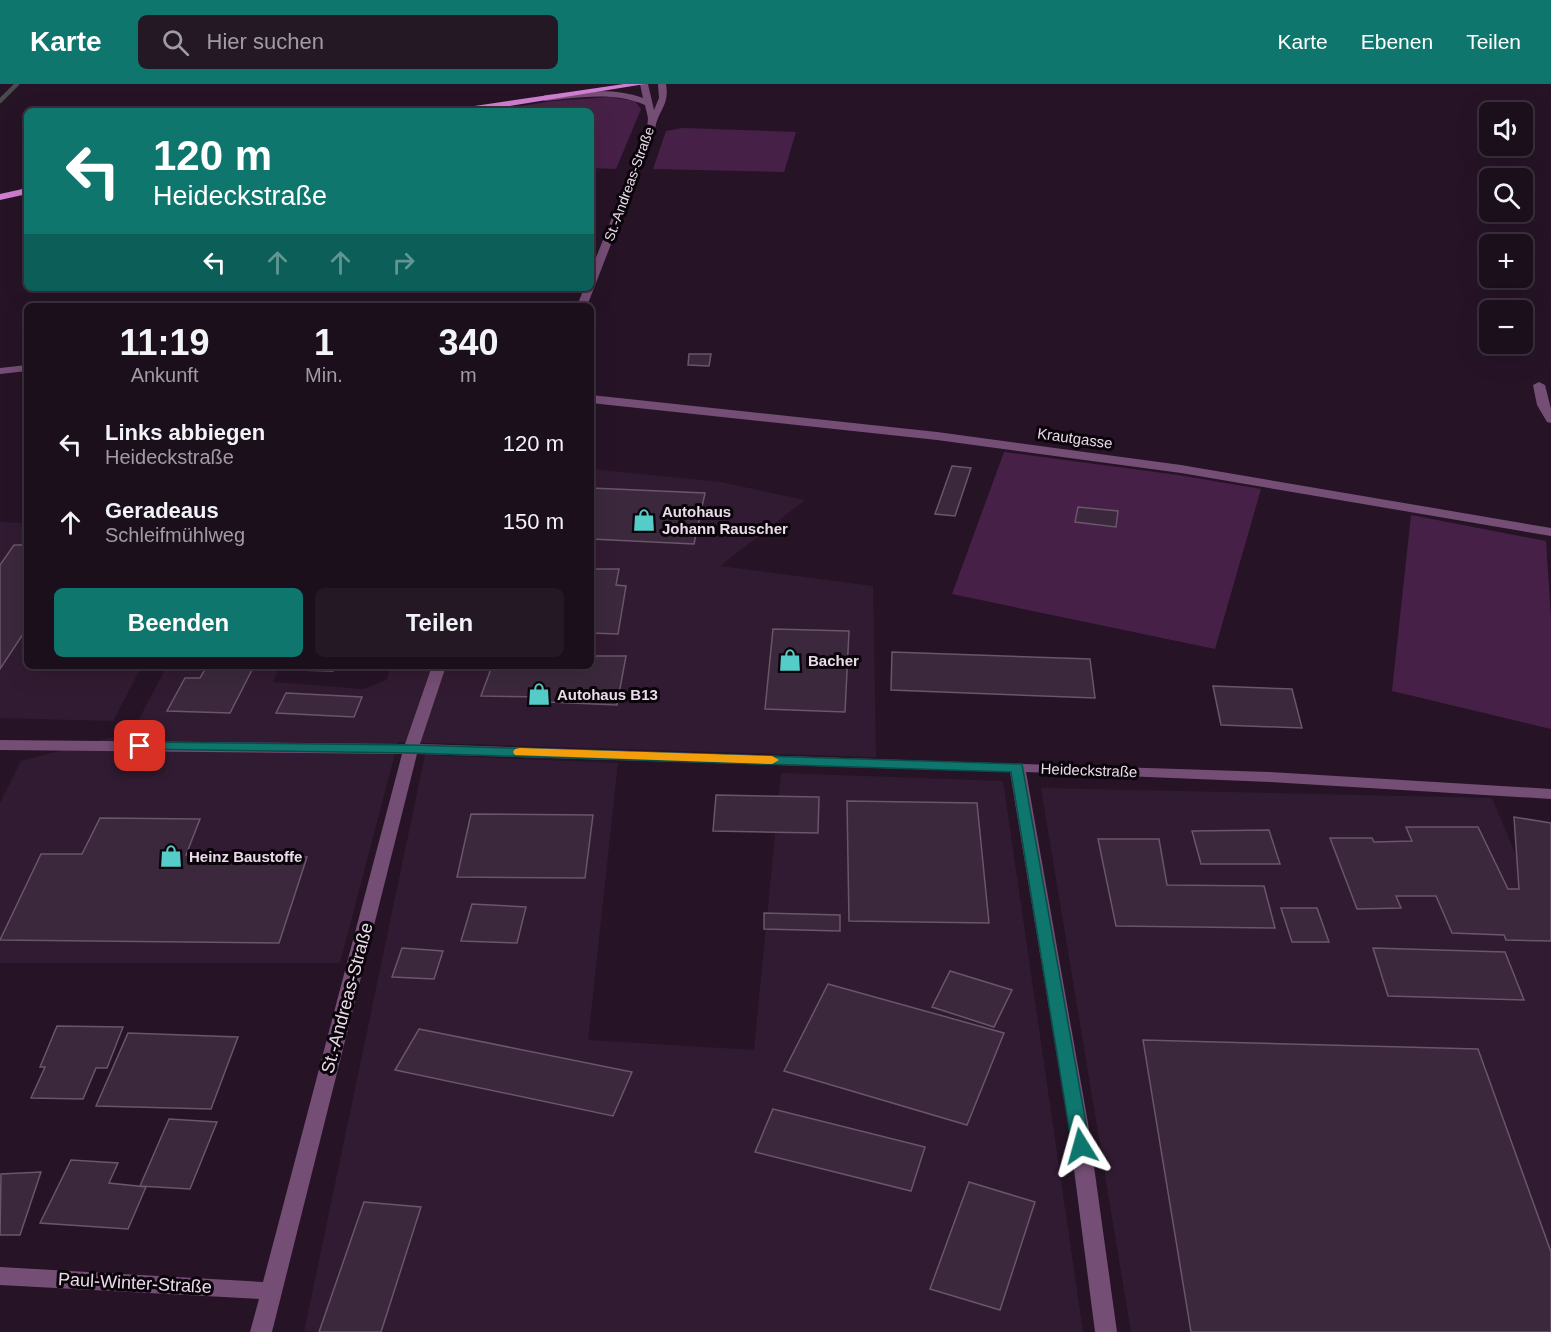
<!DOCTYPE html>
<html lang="de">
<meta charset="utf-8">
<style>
:root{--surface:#1c0f1c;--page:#251825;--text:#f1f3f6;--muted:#a09ca3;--line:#3a2f3b;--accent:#0f766e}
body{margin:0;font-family:Arial,sans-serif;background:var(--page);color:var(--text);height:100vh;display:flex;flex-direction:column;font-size:22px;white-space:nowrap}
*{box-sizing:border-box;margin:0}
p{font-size:20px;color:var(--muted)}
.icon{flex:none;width:33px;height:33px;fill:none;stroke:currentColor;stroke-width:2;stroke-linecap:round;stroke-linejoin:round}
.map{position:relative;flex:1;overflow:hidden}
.drawer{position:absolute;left:24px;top:219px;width:570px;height:366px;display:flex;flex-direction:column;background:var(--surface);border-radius:9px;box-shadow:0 6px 24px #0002,0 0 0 2px var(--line)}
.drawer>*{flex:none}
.top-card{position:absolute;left:24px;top:24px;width:570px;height:183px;border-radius:9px;box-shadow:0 6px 24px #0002,0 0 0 2px var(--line);background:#0f766e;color:#fff;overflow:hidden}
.tools{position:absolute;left:1479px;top:18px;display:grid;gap:12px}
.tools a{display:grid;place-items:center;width:54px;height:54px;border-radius:9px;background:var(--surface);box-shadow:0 6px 24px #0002,0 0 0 2px var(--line);font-size:30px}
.pin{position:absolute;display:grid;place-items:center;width:51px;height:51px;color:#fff;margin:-26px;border-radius:12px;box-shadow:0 3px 9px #0006}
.me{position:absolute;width:66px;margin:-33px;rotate:352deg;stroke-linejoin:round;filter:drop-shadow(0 0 4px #0008)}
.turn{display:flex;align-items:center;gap:21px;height:126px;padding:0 30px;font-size:27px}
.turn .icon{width:78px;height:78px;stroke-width:2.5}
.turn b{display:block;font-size:42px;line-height:51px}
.lanes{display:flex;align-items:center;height:57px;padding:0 30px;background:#0003;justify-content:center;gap:30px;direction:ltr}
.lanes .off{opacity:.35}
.eta{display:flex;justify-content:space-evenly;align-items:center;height:102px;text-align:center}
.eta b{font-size:36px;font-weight:700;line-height:42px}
.cta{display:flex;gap:12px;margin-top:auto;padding:12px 30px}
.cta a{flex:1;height:69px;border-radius:9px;background:var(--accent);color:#fff;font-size:24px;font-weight:700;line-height:69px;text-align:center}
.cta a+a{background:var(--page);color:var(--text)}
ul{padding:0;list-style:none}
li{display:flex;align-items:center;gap:18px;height:78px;padding:0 30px}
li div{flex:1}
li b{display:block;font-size:22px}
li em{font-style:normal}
header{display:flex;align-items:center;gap:36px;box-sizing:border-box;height:84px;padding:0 30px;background:var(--accent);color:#fff}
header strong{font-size:28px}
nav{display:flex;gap:33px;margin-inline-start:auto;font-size:21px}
.search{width:420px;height:54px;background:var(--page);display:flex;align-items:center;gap:15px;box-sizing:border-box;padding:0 21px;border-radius:9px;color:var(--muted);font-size:22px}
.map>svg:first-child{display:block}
.built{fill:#311b32}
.green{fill:#472048}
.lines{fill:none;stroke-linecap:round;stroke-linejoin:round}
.stream{stroke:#474c4f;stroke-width:4.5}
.building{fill:#3b283c;stroke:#6a556a;stroke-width:1.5}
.minor{fill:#754e75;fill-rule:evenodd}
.primary{fill:#cf7ed1;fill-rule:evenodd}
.route{fill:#0f766e;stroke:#0a4d48;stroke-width:1.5}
.slow{fill:#f59e0b}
.labels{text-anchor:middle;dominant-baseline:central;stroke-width:6;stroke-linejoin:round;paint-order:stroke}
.far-street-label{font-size:14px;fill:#e9dce9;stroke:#0b040b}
.street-label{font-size:15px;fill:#e9dce9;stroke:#0b040b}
.poi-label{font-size:15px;font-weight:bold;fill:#e9dce9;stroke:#0b040b;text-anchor:start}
.near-street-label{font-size:18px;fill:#e9dce9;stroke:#0b040b}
</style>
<header>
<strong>Karte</strong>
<div class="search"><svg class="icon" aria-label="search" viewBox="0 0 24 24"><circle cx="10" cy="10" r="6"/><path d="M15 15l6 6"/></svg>Hier suchen</div>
<nav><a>Karte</a><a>Ebenen</a><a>Teilen</a></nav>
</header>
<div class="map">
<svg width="1551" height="1248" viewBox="0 0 1551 1248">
<rect width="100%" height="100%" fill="#261426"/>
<!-- built -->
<path class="built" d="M591 385 720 398 805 416 720 482 873 502 876 673 398 658 340 879H0V719L21 677 132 648 167 582H280L273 598 364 605 386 596 392 582H591Z
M0 438 27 439V582H142L113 637 0 634Z
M425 671 618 679 588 956 754 966 781 689 1003 697 1083 1248H304Z
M1041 704 1492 714 1551 855V1248H1131Z"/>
<!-- green -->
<path class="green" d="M608 13 635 17 641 25 616 85 591 84V27H489L553 17Z
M683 44 796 48 784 88 653 85 666 47Z
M1004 368 1178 391 1261 405 1215 565 952 510Z
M1411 431 1546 457 1551 536V645L1392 607Z"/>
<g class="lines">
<!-- stream -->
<path class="stream" d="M0 17 17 0"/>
</g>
<!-- building -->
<path class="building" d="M689 270H711L709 282 688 281Z
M952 382 971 384 955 432 935 430Z
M591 404 705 409 694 460 591 455Z
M1078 423 1118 427 1116 443 1075 438Z
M14 461H27V544L0 585V481Z
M591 485H619L616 501 626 502 618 550 591 549Z
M773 545 849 547 845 628 765 625Z
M892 568 1090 575 1095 614 891 606Z
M591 572H626L617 621 549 618 550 613 481 612 492 582H591Z
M207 582H254L230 629 167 627 185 594H200Z
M297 582H335L333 587 296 586Z
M1213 602 1292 605 1302 644 1221 641Z
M286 609 362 613 354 633 276 629Z
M716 711 819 713 818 749 713 747Z
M847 717 977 719 989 839 849 837Z
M471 730 593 731 585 794 457 793Z
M1514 733 1551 739V857L1506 856 1504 851 1452 849 1436 812H1396L1401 824 1357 825 1330 754H1372L1374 758 1412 757 1406 743H1478L1508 805H1519Z
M100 734 200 735 186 771 307 773 279 859 0 856 41 770H82Z
M1269 746 1280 780H1201L1192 747Z
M1098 755H1159L1167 801 1264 802 1275 844 1116 842Z
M472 820 526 823 517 859 461 857Z
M1281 824H1317L1329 858H1292Z
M764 829 840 831V847L764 845Z
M402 864 443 867 434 895 392 893Z
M1373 864 1505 868 1524 916 1388 912Z
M950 887 1012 906 994 943 932 923Z
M828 900 1004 949 967 1041 784 987Z
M57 942 123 943 107 984H96L83 1015 31 1014 45 983H40Z
M419 945 632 988 613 1032 395 986Z
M128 949 238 953 211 1025 96 1022Z
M1143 956 1478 965 1551 1168V1248H1191Z
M773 1025 925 1063 911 1107 755 1068Z
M169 1035 217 1038 190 1105 140 1102Z
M71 1076 118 1079 109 1099 146 1103 128 1145 40 1139Z
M41 1088 20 1151H0L1 1090Z
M969 1098 1035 1118 1000 1226 930 1205Z
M364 1118 421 1123 381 1248H319Z"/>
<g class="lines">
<!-- minor -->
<path class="minor" d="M640 0H648L654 26 659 14 658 0H666C670 22 657 27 655 46L596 199 593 202 594 204 587 222H577L584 204H591V186L647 46 648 34 645 21C613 7 578 14 545 17L541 14 545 11C577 9 612 2 643 14Z
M27 281V287L0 290V284Z
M1539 298 1545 301 1551 325V339L1547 338 1537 321 1533 301Z
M591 311 937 348 1181 381 1551 444V452L1181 389 937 356 591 319Z
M432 582H446L420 660 1270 688 1551 705V715L1270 698 1026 688 1088 1039 1117 1248H1095L1068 1039 1010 688 417 670 272 1248H250L259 1215 0 1201V1183L263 1198 402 670 0 666V656L405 660Z"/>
<!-- primary -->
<path class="primary" d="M624 0H645L478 27H457L461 24Z
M27 104V110L0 116V110Z"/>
</g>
<!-- route -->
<path class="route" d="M140 658 411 661 1022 680 1090 1062 1087 1067 1081 1069 1075 1067 1072 1062 1011 688 411 669 135 665 133 662Z"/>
<!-- slow -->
<path class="slow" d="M520 664 772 672 779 676 772 680 515 671 513 668 515 665Z"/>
<!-- icons -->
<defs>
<g id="shop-bare" transform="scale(1.8)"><path d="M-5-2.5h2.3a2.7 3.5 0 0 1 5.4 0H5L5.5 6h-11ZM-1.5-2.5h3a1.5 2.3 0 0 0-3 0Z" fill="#54cdc8" stroke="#0b040b" stroke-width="2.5" paint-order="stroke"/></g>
</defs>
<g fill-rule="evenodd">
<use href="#shop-bare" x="644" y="436"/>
<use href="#shop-bare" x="790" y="576"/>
<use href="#shop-bare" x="539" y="610"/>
<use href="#shop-bare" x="171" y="772"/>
</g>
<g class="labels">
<!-- far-street labels -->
<g class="far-street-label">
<text transform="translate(629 100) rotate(-70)">St.-Andreas-Straße</text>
</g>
<!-- street labels -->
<g class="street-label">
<text transform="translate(1075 354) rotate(8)">Krautgasse</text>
<text transform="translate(1089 686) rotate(2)">Heideckstraße</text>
</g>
<!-- poi labels -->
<g class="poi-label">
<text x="662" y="427">Autohaus<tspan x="662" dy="17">Johann Rauscher</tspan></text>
<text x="808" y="576">Bacher</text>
<text x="557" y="610">Autohaus B13</text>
<text x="189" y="772">Heinz Baustoffe</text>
</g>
<!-- near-street labels -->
<g class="near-street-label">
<text transform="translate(347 914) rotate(-75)">St.-Andreas-Straße</text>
<text transform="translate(135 1199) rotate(3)">Paul-Winter-Straße</text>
</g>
</g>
</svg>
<div class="tools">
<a><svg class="icon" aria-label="sound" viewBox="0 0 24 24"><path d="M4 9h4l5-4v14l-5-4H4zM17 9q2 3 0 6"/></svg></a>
<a><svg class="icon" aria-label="search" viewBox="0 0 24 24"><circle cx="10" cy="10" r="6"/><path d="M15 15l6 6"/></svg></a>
<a>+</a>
<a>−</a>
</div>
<div class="pin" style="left:140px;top:662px;background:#d93025"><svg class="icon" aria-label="arrive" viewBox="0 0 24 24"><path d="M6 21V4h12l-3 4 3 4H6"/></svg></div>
<svg class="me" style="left:1081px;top:1062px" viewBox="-20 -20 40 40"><path d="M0-17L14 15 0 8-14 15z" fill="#0f766e" stroke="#fff" stroke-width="4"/></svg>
<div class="top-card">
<div class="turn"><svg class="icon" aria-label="left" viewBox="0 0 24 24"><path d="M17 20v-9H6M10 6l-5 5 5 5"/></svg><div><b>120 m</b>Heideckstraße</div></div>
<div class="lanes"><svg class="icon" aria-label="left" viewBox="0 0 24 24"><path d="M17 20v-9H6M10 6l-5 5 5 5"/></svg><svg class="icon off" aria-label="ahead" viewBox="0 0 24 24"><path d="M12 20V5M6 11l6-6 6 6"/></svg><svg class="icon off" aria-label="ahead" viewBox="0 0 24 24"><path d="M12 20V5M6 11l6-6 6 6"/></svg><svg class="icon off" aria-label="right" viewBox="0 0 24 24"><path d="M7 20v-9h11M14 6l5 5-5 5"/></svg></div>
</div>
<section class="drawer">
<div class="eta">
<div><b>11:19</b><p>Ankunft</p></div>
<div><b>1</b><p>Min.</p></div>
<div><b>340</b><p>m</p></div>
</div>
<ul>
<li><svg class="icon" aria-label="left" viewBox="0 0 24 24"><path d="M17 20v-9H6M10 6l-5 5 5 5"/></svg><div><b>Links abbiegen</b><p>Heideckstraße</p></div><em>120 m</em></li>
<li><svg class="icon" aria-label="ahead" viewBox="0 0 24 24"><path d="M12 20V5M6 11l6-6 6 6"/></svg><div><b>Geradeaus</b><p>Schleifmühlweg</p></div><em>150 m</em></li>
</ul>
<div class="cta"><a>Beenden</a><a>Teilen</a></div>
</section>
</div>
